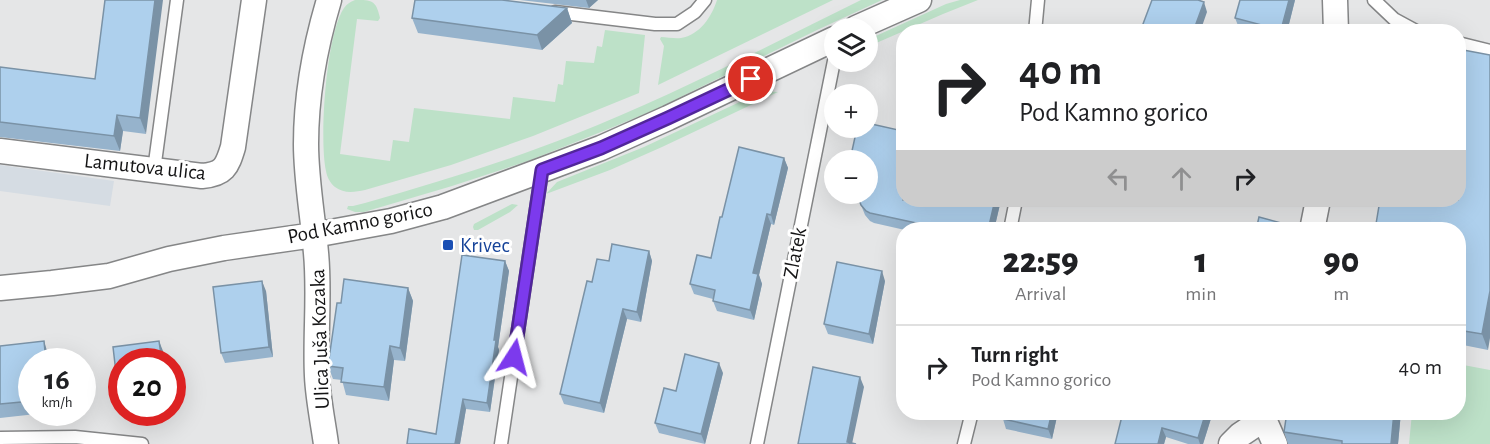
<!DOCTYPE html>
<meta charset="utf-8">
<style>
:root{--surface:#fff;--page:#f2f2f2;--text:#202124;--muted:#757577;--line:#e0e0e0}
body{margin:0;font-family:"Alegreya Sans",sans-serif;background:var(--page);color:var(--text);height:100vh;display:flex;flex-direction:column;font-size:22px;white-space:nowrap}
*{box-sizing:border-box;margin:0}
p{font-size:20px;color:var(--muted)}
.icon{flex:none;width:33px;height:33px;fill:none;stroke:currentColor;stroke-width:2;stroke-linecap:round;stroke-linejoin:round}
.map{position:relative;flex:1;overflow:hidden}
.drawer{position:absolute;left:896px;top:222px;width:570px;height:198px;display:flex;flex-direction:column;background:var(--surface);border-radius:24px;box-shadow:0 6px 24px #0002}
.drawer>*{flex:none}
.top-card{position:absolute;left:896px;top:24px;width:570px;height:183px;border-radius:24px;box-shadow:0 6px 24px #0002;background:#fff;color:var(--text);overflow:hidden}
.buttons{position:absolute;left:824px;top:18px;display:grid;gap:12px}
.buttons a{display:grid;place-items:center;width:54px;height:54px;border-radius:50%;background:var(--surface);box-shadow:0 6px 24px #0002;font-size:30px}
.speed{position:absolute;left:18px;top:348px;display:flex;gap:12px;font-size:30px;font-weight:700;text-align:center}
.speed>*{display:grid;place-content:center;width:78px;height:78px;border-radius:50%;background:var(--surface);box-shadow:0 6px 24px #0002;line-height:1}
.speed small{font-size:15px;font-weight:400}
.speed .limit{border:9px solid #d22;background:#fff;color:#111}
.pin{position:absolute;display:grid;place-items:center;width:51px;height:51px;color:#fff;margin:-26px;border:3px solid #fff;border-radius:50%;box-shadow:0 2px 6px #0007}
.me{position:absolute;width:66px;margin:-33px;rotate:9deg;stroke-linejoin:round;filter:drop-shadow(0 0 4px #0008)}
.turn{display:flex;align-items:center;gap:21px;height:126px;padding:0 24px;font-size:27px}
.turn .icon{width:78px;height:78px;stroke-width:2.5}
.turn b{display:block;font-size:42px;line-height:51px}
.lanes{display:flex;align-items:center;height:57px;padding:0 24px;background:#0003;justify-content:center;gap:30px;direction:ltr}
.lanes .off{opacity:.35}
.eta{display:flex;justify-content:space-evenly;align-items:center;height:102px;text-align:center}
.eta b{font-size:36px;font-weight:800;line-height:42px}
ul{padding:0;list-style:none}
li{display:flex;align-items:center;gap:18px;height:84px;padding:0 24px;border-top:2px solid var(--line)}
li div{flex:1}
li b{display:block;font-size:22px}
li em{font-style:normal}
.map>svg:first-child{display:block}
.built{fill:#d5dce3}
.green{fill:#bde1c8}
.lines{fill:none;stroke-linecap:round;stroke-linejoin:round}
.service-casing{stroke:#858687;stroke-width:15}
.minor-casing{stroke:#858687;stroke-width:27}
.service{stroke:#fff;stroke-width:12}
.minor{stroke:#fff;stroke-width:24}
.wall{fill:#96b3cc}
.shaded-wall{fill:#7a92a6}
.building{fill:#aed0ed;stroke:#7a92a6;stroke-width:1.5}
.route-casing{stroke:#51269a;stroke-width:15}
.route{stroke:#7c3aed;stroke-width:10}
.transit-dot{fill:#1a4fb4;stroke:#fff;stroke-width:2}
.labels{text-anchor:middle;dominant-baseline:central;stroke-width:6;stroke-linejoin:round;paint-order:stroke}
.street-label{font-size:21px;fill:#141415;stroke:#fff}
.transit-label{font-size:21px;fill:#164399;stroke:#fff;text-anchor:start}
</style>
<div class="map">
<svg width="1490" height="444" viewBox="0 0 1490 444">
<rect width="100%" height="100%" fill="#e5e6e7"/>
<!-- built -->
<path class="built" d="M0 165 114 181 110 206 0 191Z"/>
<!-- green -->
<path class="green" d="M355 0C372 0 376 0 380 18L378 21 357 19 340 154 390 161 393 140 409 142 414 108 510 119 513 97 555 102 558 84 563 85 566 61 594 63 597 46 602 47 605 30 645 35 639 93 533 136 451 165 365 190C355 192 344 194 335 187 330 183 327 177 326 171 319 139 326 34 344 8 347 4 350 2 355 0Z
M717 0H833L658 85 664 46 660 39 661 37C667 37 675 39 681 38 700 35 712 16 717 0Z
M861 0H882L817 30 654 110 606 130 528 161 452 186 364 212H355L347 209 348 206H353L365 203C435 183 505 162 573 135 671 96 766 47 861 0Z
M960 0H978L943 14 867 47V40L946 4Z
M763 91 778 92 662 147 610 170 546 194 557 182 644 147Z
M512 204 518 205 510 212 478 230H474L473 227 474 224Z
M1458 364 1490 370V444H1409L1412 413 1458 412Z"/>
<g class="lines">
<!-- service casing -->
<g class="service-casing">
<path id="service" d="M1374 0 1394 19 1418 32
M555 12 655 24H677L695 12 705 0
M1035 32 1038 0
M1458 43 1490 51
M154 170 177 0
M1010 230 1016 200
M0 438 75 437 142 444
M501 444 542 170
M757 444 834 61
M964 444 972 412"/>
</g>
<!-- minor casing -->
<g class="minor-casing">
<path id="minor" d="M1335 0 1336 32
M856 28 919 0
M0 151 202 176C224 174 227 167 233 147L254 0
M1312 230 1318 200
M0 288 52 283 109 276 169 259 224 248 314 235 391 221 443 207 601 148 668 118 834 39
M1265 412 1264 419 1275 444
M326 444C323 422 318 399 317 376 315 335 320 294 316 253 313 217 306 180 306 144 306 95 315 47 329 0
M1231 444 1240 435 1264 419"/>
</g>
<!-- service -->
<use href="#service" class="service"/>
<!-- minor -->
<use href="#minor" class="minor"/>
</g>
<!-- wall -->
<path class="wall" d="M105 0 146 134 123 131 120 151 0 137V67L95 79Z
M520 0H598L589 8Z
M1295 0 1287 32H1252L1239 28 1235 18Z
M567 8 572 23 542 50 418 33 412 18Z
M784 158 788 168 774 225 771 224 759 275 762 284 754 320 717 311 713 301V299L694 294 690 284 711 258Z
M846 194H867L903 200H1001L994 230H905L874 223 870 221 865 215 859 200 847 197Z
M1249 200H1279L1277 207Z
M1458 200 1488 350 1458 344Z
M649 251 652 261 641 322 627 319 604 413 564 404 560 394 609 261Z
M505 261 509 271 498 347 499 350 490 412 466 409 460 444 436 434Z
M885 281 873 344 828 334 824 324Z
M408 288 413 301 405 361 394 360 389 401 346 395 342 380 333 379 328 366 341 303Z
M266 291 273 357 225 363 221 353Z
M0 346 48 354 49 362H32V412H54L0 418Z
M723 373 705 444 659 433 655 423 676 391Z
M122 412H162L124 417Z
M1058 412 1052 439 1006 429 1003 419Z
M1158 412H1213L1203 444H1188L1166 437 1164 444H1115L1158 414Z
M1287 412H1401L1398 444H1288L1284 432Z"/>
<!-- shaded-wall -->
<path class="shaded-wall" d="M155 0H163L146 134 140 118Z
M586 0H598L589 8Z
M1289 0H1295L1287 32H1281Z
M1204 2 1207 12 1200 32H1193Z
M567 8 572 23 542 50 537 35Z
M117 115 123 131 120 151 114 136Z
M784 158 788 168 774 225 771 215Z
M995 200H1001L994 230H988Z
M1274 200H1279L1277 207Z
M767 214 771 224 759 275 762 284 754 320 750 310 753 273Z
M649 251 652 261 641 322 637 312Z
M505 261 509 271 498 347 499 350 490 412 487 403 494 340Z
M882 271 885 281 873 344 869 334Z
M262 281 266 291 273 357 269 347Z
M408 288 413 301 405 361 400 348Z
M1490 291V338L1488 350 1482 334Z
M623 309 627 319 604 413 600 403Z
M44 341 48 354 49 362H46Z
M159 341 163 351 164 362H162Z
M390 346 394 360 389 401 384 387Z
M719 363 723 373 705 444 701 434Z
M860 377 864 387 852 444 847 442Z
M463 399 466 409 460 444H455Z
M1052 412H1058L1052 439 1048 429Z
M1206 412H1213L1203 444H1200L1198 438Z
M1394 412H1401L1398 444H1391Z
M1162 428 1166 437 1164 444H1158Z"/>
<!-- building -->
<path class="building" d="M105 0H155L140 118 117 115 114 136 0 122V67L95 79Z
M415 0H502L567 8 537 35 412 18Z
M1152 0H1198L1204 2 1193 32H1140Z
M1240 0H1289L1281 30 1235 18Z
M1458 49 1490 55V291L1482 334 1458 330V230H1375L1380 200H1458Z
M867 123 903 131V200H995L988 230H934L935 227 870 213 866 211 861 205 857 194H867V160H850L857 128H867Z
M739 147 784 158 771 215 767 214 753 273 758 274 750 310 713 301 715 290 690 284 697 255 711 258 720 217H722Z
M1259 217 1296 227 1295 230H1256Z
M1193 227 1202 230H1193Z
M612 244 649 251 637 312 623 309 600 403 560 394 587 281 592 282 597 259 609 261Z
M462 255 505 261 494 340H496L487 403 463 399 455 444H407L409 429 436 434Z
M837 262 882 271 869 334 824 324Z
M344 279 408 288 400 348 390 346 384 387 341 382 343 368 328 366 337 303H341Z
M262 281 269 347 221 353 213 287Z
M44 341 46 362H32V401L0 404V346Z
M159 341 162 362H122V407H120L113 347Z
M685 354 719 363 701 434 655 423 664 388 676 391Z
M813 367 860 377 847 442 856 444H798Z
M1004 412H1052L1048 429 1003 419Z
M1123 412H1152L1158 414V412H1206L1198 438 1162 428 1158 444H1115Z
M1287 412H1394L1391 444H1342V441L1284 432Z"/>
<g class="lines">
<!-- route casing -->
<g class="route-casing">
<path id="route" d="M514 357 542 170 601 148 668 118 751 79"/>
</g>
<!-- route -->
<use href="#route" class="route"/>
</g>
<!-- markers -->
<rect class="transit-dot" x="442" y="239" width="12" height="12" rx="3"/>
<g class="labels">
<!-- street labels -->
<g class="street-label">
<text transform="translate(145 167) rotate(6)">Lamutova ulica</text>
<text transform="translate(360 223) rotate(-11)">Pod Kamno gorico</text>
<text transform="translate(795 253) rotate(-79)">Zlatek</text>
<text transform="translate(320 339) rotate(-92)">Ulica Juša Kozaka</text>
</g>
<!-- transit labels -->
<g class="transit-label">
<text x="460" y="245">Krivec</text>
</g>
</g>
</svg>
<div class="buttons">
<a><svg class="icon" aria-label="layers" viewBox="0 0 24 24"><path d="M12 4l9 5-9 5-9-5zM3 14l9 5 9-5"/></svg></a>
<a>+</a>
<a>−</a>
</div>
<div class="speed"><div>16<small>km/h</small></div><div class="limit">20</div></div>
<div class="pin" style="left:751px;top:79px;background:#d93025"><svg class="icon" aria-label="arrive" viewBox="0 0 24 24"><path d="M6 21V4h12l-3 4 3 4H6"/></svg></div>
<svg class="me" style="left:514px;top:357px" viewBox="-20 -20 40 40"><path d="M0-17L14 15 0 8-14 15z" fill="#7c3aed" stroke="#fff" stroke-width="4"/></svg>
<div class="top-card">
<div class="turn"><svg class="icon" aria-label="right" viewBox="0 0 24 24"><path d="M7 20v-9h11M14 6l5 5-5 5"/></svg><div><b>40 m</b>Pod Kamno gorico</div></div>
<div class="lanes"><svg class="icon off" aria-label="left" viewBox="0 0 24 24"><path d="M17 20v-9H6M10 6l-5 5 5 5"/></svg><svg class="icon off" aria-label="ahead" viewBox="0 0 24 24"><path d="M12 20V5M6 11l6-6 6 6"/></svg><svg class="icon" aria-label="right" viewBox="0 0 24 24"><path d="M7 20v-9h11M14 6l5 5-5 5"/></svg></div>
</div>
<section class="drawer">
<div class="eta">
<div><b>22:59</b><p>Arrival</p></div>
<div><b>1</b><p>min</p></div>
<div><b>90</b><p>m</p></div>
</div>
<ul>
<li><svg class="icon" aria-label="right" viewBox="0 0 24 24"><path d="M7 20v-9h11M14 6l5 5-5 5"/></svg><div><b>Turn right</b><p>Pod Kamno gorico</p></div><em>40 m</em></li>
</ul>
</section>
</div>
